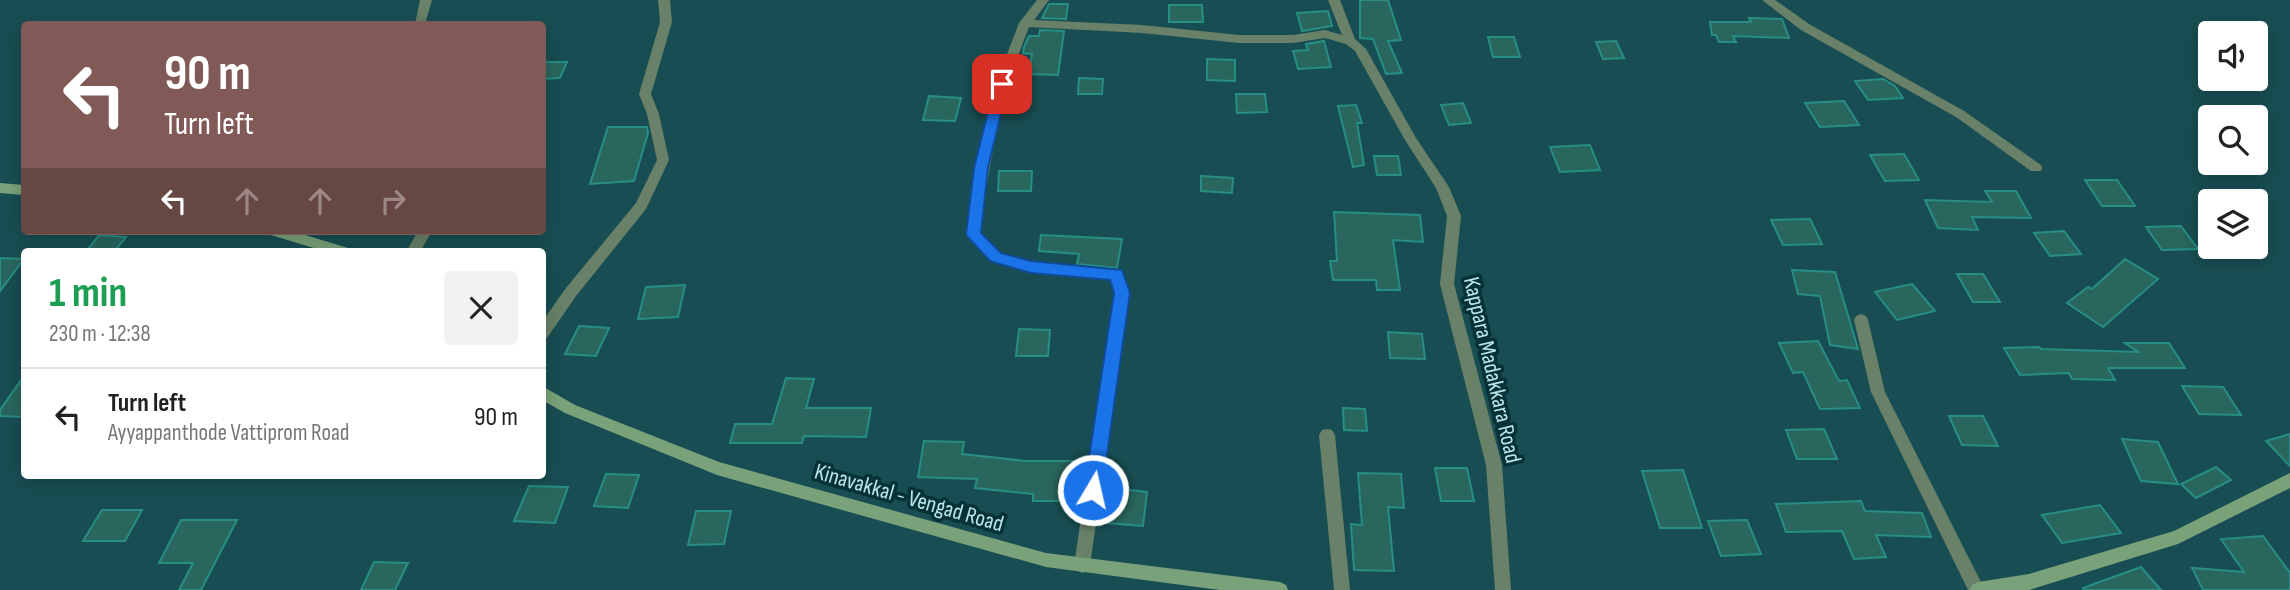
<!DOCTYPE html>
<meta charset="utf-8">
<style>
:root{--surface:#fff;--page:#f2f2f2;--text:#222;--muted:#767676;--line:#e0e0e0}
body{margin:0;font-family:"Sofia Sans Condensed",sans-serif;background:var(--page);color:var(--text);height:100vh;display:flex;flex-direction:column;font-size:26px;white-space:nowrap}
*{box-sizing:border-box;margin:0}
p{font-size:23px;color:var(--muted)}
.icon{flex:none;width:38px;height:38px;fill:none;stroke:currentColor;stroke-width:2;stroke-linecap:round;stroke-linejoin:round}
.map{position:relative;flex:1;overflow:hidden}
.sheet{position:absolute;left:21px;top:248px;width:525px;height:231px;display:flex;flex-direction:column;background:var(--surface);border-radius:7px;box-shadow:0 4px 18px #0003}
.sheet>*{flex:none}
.top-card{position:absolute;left:21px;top:21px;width:525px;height:214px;border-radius:7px;box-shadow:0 4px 18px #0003;background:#815956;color:#fff;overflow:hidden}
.fabs{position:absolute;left:2198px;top:21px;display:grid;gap:14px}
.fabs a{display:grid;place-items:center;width:70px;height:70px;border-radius:7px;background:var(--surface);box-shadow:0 4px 18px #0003;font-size:35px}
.pin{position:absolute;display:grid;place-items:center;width:60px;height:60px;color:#fff;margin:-30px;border-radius:14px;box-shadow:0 4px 10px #0006}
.me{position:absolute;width:77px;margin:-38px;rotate:9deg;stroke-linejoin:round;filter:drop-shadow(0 0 5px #0008)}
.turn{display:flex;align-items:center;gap:24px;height:147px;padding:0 28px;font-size:32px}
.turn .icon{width:91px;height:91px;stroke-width:2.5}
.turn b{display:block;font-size:49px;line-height:60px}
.lanes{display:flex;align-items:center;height:66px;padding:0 28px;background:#0003;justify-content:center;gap:35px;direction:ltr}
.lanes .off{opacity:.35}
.round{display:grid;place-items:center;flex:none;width:74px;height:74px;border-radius:7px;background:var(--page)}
.head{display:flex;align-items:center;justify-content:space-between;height:119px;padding:0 28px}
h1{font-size:42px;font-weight:700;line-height:52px;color:#1e9e55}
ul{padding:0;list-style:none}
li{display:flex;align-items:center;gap:21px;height:98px;padding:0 28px;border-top:2px solid var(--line)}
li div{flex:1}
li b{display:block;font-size:26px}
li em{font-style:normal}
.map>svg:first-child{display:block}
.building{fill:#29665e;stroke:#278e83;stroke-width:2}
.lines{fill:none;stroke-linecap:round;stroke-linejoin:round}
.minor{fill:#688168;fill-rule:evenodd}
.secondary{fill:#7aa27a;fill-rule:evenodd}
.route{fill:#1a73e8;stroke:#114b97;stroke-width:2}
.labels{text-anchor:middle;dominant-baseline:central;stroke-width:7;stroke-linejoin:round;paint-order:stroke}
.street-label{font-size:23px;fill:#bae6eb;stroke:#053236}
</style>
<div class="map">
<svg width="2290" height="590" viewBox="0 0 2290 590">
<rect width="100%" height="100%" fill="#184e53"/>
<!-- building -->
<path class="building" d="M1360 0H1388L1401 40 1388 41 1402 73 1386 74 1373 39 1360 38Z
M1049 4H1068L1066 19 1042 18Z
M1169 5H1202L1203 22H1169Z
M1328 11 1332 26 1302 31 1297 13Z
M1749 18 1782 19 1789 38 1733 36 1736 42H1719L1716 35H1712L1710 22H1751Z
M1040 30 1064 31 1058 75 1029 74 1032 54 1023 53 1024 47 1029 36H1039Z
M1488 37H1514L1520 57H1493Z
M1324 41 1331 67 1298 69 1293 51 1308 50 1306 44Z
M1616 41 1624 58 1603 59 1596 42Z
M1207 59 1235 60V81L1207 80Z
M542 62H567L560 78 542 79Z
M1079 78 1103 79 1102 94H1078Z
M1883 79 1895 86 1903 98 1868 100 1855 81Z
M1236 94H1265L1267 112 1237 113Z
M929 96 961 98 955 121 923 120Z
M1844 101 1859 125 1820 127 1805 103Z
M1463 103 1471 123 1449 125 1441 105Z
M1356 105 1362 123H1357L1364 165 1353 167 1338 106Z
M608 127H647L648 133 634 181 590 184Z
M1590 145 1600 170 1560 172 1550 147Z
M1904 154 1919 180 1885 181 1870 155Z
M1374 156H1398L1401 175H1377Z
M999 171H1032L1031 191H998Z
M1201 176 1233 178 1232 193 1201 191Z
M2085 180H2117L2135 206H2102Z
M1985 191H2016L2031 218 1972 217 1978 230 1938 228 1925 200 1992 202Z
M1334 212 1420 215 1423 242 1393 240 1400 290H1377L1376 280H1333L1330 261H1337Z
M1810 219 1822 244 1783 245 1771 220Z
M2181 226 2198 249 2162 250 2146 227Z
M2064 231 2081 254 2050 256 2034 233Z
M99 235 126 237 114 252H86Z
M1041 235 1122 239 1117 268 1077 264 1079 254 1039 251Z
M0 258 24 259 0 291Z
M2125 259 2158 279 2103 327 2067 303 2088 287 2092 289Z
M1792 270 1835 272 1858 349 1830 345 1820 296 1798 294Z
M1957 274H1983L2000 302H1973Z
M1912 284 1935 311 1897 320 1875 292Z
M685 285 678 317 638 319 646 287Z
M579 326 609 328 596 356 565 354Z
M1019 329 1050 330 1048 356H1016Z
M1388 332 1422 334 1425 359 1390 358Z
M1818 341 1839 381 1847 380 1860 408 1820 409 1803 372 1793 373 1779 343Z
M2125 343H2169L2185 368H2108L2115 380 2072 379 2069 373 2020 375 2004 348 2039 347 2041 349 2138 352Z
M24 376V417L0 416V410Z
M786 378 814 379 806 408H871L866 437 804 436 802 443H730L735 424H772Z
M2182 386 2223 387 2241 415 2199 414Z
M1343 408 1365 409 1367 431 1344 430Z
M1949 416H1983L1998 446 1962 445Z
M1824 429 1837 459H1797L1786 430Z
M2290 434V466L2266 441Z
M2122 439 2158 442 2178 484 2141 481Z
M924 441 964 442 962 454 1026 461H1078L1076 501H1033V494L975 488 977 479 918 477Z
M2216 467 2231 480 2196 498 2181 484Z
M1435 468H1467L1474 501H1441Z
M1683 470 1702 528H1660L1642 471Z
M1358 473 1401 474 1404 508 1388 507 1394 571 1354 570 1351 524 1362 525Z
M606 474 639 475 628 508 594 506Z
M529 486 568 487 555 523 514 521Z
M1112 488 1147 492 1143 526 1107 523Z
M1861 501 1865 511 1922 513 1931 537 1876 535 1886 557 1854 559 1842 531 1786 532 1776 504Z
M2100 505 2121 533 2062 543 2042 515Z
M102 510H142L125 541H83Z
M696 511H731L724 544 688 545Z
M181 520H237L201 590H179L193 563H159Z
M1747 520 1761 554 1721 556 1708 521Z
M2263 536 2290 573V590H2203L2192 568 2244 572 2221 539Z
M374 562 408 563 395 590H361Z
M2141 567 2161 590H2083V588Z"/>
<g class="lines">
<!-- minor -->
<path class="minor" d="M420 0H432L425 24H415Z
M658 0H670L672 22 651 94 659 114 669 160 646 209 576 296 547 338 542 340V322L566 288 636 203 657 160 647 114 639 94 660 22Z
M1037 0H1049L1034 20 1142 25 1239 35H1293L1325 30 1342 35 1328 0H1340L1355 39 1366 49 1416 138 1449 187 1461 216 1454 284 1502 465 1511 590H1495L1486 465 1440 284 1447 216 1436 188 1405 140 1355 51 1346 44 1325 38 1293 43H1239L1142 33 1029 27C1002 94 989 162 980 233L1001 253 1031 262 1121 271 1129 293 1090 565 1088 570 1082 573 1076 570 1074 565 1115 293 1111 280C1063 275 996 280 966 235L979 154 999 75 1019 23Z
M1762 0H1775L1809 24 1964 111 2041 165 2042 168 2041 171H2031L1956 117 1801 30Z
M418 231H432L420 252H406Z
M1861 314 1866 316 1868 320 1885 392 1985 590H1968L1871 392 1854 320 1856 316Z
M1327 429 1332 430 1335 435 1350 590H1334L1319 435 1322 430Z"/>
<!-- secondary -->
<path class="secondary" d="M0 183 24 185V195L0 193Z
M269 231H292L348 248 350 252H327L271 235Z
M542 386 575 405 719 462 1046 553 1280 582 1286 585 1288 590H1220L1046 567 717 475 565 413 542 400Z
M2290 473V488L2178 544 2029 590H1970L1972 585 1978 582 2029 574 2174 531Z"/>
</g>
<!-- route -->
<path class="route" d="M1002 79 1008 84 988 168 981 233 1001 253 1031 261 1122 270 1130 293 1102 490 1100 495 1093 498 1087 495 1084 490 1114 293 1110 280 1031 273 996 263 990 261 966 235 974 168 995 84Z"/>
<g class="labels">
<!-- street labels -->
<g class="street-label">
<text transform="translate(1492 370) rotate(77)">Kappara Madakkara Road</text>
<text transform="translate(909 498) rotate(16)">Kinavakkal - Vengad Road</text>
</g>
</g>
</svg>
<div class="fabs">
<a><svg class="icon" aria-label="sound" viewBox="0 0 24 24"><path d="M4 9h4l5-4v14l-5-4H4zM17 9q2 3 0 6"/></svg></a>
<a><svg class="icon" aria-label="search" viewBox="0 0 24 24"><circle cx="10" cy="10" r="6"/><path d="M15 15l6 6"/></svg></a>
<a><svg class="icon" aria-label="layers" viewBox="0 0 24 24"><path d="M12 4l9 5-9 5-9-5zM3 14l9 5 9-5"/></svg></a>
</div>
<div class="pin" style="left:1002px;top:84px;background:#d93025"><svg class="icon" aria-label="arrive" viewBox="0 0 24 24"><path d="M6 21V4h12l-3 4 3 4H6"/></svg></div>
<svg class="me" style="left:1093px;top:490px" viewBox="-20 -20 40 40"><circle r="17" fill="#1a73e8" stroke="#fff" stroke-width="3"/><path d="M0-11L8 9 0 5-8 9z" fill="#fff"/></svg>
<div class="top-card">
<div class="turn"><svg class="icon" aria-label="left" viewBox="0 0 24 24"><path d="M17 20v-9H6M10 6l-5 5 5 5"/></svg><div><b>90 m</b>Turn left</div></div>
<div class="lanes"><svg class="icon" aria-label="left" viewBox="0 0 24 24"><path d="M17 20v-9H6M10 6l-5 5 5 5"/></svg><svg class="icon off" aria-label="ahead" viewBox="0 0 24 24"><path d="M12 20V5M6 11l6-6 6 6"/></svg><svg class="icon off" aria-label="ahead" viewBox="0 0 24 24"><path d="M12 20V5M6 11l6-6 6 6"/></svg><svg class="icon off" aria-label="right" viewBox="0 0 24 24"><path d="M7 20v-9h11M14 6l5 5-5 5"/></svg></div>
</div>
<section class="sheet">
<div class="head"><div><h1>1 min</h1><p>230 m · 12:38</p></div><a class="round"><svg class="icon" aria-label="close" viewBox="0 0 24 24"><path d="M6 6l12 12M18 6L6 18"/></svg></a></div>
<ul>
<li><svg class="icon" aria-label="left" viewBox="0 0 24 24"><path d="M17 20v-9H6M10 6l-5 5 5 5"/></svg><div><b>Turn left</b><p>Ayyappanthode Vattiprom Road</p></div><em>90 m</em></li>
</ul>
</section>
</div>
